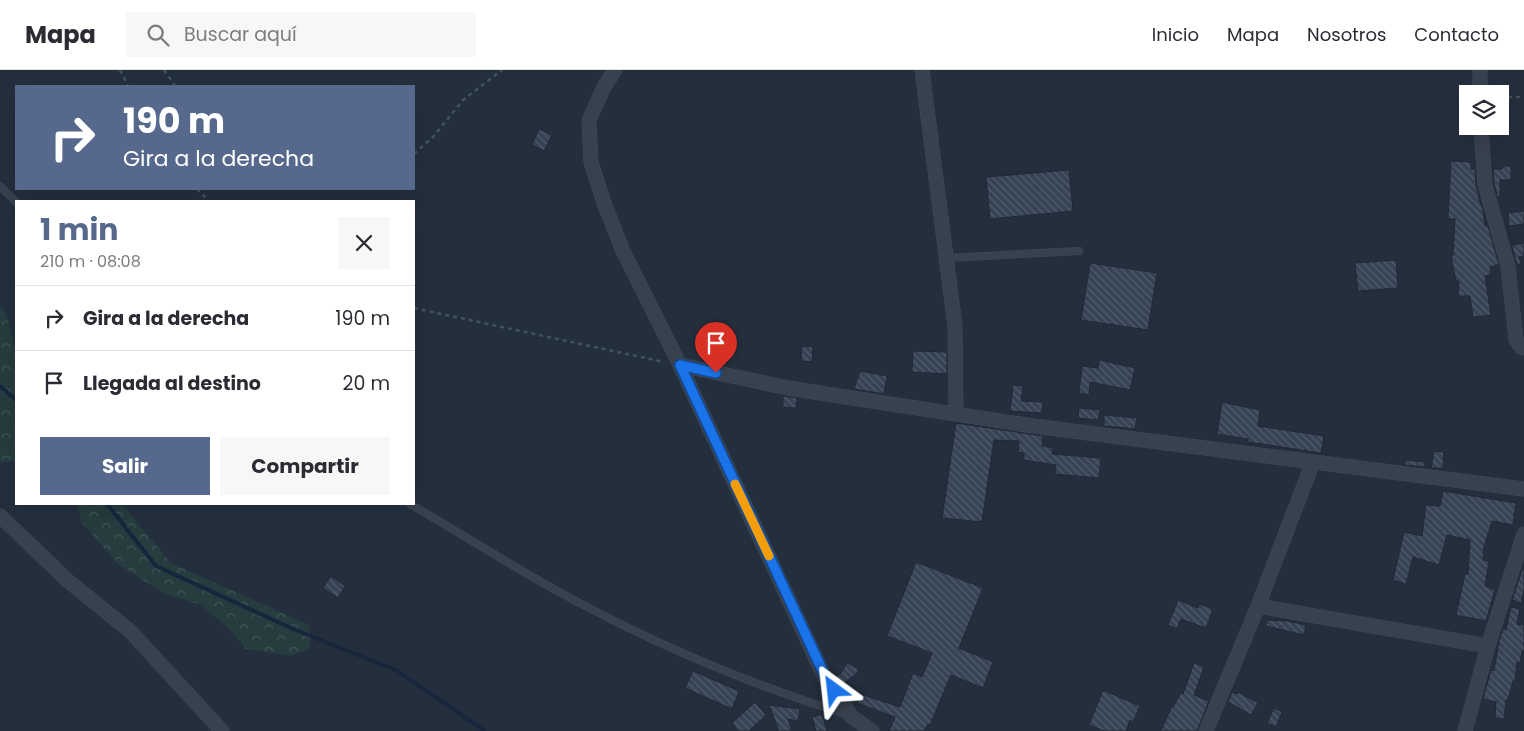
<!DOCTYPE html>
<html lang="es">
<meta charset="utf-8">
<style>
:root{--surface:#fff;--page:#f7f7f7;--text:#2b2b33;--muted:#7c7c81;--line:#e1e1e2;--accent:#56698c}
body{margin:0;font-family:Poppins,sans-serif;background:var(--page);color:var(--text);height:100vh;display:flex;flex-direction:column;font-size:19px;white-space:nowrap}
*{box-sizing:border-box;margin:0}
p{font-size:16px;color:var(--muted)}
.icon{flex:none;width:28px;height:28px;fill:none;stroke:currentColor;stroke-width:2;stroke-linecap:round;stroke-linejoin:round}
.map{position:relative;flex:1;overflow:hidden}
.drawer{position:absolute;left:15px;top:130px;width:400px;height:305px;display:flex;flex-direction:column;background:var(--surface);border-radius:0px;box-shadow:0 5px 20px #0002}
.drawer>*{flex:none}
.guide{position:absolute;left:15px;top:15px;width:400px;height:105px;border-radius:0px;box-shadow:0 5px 20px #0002;background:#56698c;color:#fff;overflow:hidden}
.fabs{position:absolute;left:1459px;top:15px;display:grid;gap:10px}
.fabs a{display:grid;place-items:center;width:50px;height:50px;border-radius:0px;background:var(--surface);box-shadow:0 5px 20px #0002;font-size:25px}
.pin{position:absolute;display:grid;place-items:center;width:42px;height:42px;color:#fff;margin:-51px -21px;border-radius:50% 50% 50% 0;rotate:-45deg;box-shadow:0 0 5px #0007}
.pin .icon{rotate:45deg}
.me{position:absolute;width:55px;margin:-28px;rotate:330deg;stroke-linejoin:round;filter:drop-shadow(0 0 4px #0008)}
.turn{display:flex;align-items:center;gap:18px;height:105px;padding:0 25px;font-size:22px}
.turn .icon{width:65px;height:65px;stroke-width:2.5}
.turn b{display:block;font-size:35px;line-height:42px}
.round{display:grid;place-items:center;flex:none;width:52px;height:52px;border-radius:0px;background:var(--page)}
.headline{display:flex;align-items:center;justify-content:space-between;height:85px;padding:0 25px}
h1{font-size:30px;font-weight:700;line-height:38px;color:var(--accent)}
.action{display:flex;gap:10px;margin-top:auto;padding:10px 25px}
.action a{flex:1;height:58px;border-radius:0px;background:var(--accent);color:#fff;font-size:20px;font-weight:700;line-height:58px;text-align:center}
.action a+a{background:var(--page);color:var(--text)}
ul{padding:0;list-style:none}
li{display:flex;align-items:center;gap:15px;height:65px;padding:0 25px;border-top:1px solid var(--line)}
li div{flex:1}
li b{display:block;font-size:19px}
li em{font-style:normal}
header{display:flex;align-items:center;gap:30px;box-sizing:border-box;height:70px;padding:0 25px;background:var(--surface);border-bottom:1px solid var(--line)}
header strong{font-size:24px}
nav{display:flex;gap:28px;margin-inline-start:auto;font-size:18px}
.search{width:350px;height:45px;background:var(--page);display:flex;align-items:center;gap:12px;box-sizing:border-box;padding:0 18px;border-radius:0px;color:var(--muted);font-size:19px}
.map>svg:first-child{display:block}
.forest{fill:url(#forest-crowns)}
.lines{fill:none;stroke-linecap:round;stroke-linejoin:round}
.stream{stroke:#17263c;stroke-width:4}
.building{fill:url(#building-back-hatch);stroke:#1f2835}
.lane-casing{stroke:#414a57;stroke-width:8}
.street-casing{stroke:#414a57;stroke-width:15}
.path{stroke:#3f5557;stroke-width:2.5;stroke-dasharray:4 4;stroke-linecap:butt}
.lane{stroke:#38414e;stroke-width:7}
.street{stroke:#38414e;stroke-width:14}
.route-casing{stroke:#114b97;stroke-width:12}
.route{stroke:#1a73e8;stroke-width:9}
.slow{stroke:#f59e0b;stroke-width:9}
</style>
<header>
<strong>Mapa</strong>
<div class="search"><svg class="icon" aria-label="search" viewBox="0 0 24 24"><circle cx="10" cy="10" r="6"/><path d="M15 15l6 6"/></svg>Buscar aquí</div>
<nav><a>Inicio</a><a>Mapa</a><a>Nosotros</a><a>Contacto</a></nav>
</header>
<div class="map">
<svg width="1524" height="661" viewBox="0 0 1524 661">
<defs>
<pattern id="forest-crowns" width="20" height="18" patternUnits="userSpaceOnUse" patternTransform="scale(1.25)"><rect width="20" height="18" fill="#263c3f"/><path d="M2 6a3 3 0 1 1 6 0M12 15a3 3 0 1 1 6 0" fill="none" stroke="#435659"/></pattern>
<pattern id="building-back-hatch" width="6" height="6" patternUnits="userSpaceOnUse" patternTransform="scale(1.25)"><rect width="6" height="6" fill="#364354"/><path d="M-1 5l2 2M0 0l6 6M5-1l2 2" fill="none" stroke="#515c6b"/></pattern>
</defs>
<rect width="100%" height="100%" fill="#242f3e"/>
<!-- forest -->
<path class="forest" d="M0 236 6 243 16 280V391L0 392Z
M76 434H122L171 493 309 555 310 579 290 586 246 579 228 558 201 535 163 523 118 494 82 453Z"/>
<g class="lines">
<!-- stream -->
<path class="stream" d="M0 316 16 330
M107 434 156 496 293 559 396 600 485 661"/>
</g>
<!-- building -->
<path class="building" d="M539 59 552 65 544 81 532 75Z
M1451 91 1471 92V99H1475L1476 116 1479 126H1478L1483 140 1485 156H1488L1499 195 1490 197 1491 205 1485 206 1491 245 1473 247 1470 226H1458L1459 211H1456L1451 186H1453L1455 149H1448Z
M1502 96H1511V110H1500V127L1497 126 1494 113 1493 99H1502Z
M1069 100 1073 141 990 149 986 107Z
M1524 141V154L1509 156 1508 143Z
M1506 153 1513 175 1524 173V186L1519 187 1521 194 1517 195Z
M1396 190 1398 218 1358 221 1355 193Z
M1090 193 1157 203 1148 260 1081 250Z
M697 266H709L708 274H713V286H703V282L695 281Z
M802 276 813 277 812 292 801 291Z
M913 281 947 282V304L912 302Z
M1099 290 1135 298 1130 320 1090 312 1089 325 1079 323 1082 296 1098 298Z
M860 301 887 306 884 324 854 319Z
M1013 315 1023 316 1021 331 1043 332 1042 343 1010 341Z
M783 326 797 328 796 338 783 337Z
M1222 332 1260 340 1258 356 1324 366 1321 383 1248 372V369L1217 364Z
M1079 338 1100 340 1098 350 1078 348Z
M1104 345 1137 348 1135 359 1104 356Z
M956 353 1043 366 1042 376 1053 378 1052 384 1101 388 1099 408 1055 404 1056 395 1024 390V383L1018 382 1019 371 994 370 982 452 942 448Z
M1434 381 1444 382 1443 398H1431Z
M1405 390 1425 392 1424 397 1405 395Z
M1443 421 1516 433 1513 455 1492 451 1484 477 1483 490 1489 491 1485 516 1495 520 1486 551 1456 545 1465 504H1468L1470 470 1447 465 1439 495 1413 487 1406 514 1393 510 1404 462 1422 466 1426 435 1440 436Z
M916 492 983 518 959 578 993 592 983 618 951 605 930 655 928 654 924 661H889L895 647 857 633 860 624 900 637 913 603 922 607 932 583 887 566Z
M1524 494V520L1521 533 1512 530Z
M331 506 345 516 338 528 323 518Z
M1178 530 1198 538 1199 534 1213 539 1206 558 1181 549 1177 559 1168 555Z
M1511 537 1520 539 1517 554 1524 555V582L1522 581 1520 593 1517 592 1515 611H1513L1508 630H1506L1504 649 1495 648 1496 632 1483 629 1491 600 1494 601 1499 571 1503 559 1506 560Z
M1267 550 1288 551 1306 555 1304 565 1266 556Z
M847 593 859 599 856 604 841 616 835 608 841 603Z
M1194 593 1204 597 1194 625 1209 631 1197 661H1161L1172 636 1173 637 1181 623 1183 624Z
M693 601 739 621 732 639 685 618Z
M1103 620 1140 636 1133 652 1130 650 1126 661H1104L1089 655Z
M1232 622 1237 624 1238 622 1258 633 1251 645 1228 632Z
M755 632 766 645 749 661H738L732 653Z
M769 635 800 639 798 651 788 649 792 661H779Z
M1274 638 1282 642 1276 657 1267 653Z
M822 644 827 661H816L812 647Z"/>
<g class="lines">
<!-- lane casing -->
<g class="lane-casing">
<path id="lane" d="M0 116 16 132
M947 188 1079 181
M410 434C460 463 510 495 561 523 652 573 749 614 848 645"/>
</g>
<!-- street casing -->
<g class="street-casing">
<path id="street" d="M615 0 604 17 589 50 591 92 604 133 623 181 680 295
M922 0 955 256 956 344
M1480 24V0
M1481 56 1485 115 1508 196 1516 270 1521 277 1524 278
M0 446 67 510 130 561 222 661
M1258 536 1313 392
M872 661 851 646 825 608 680 295 788 318 1026 355 1524 419
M1206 661 1258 536 1488 576
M1465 661 1488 576 1524 464"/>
</g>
<!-- path -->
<path class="path" d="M120 0 128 16
M164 0 175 16
M1500 27H1524
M414 84 433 67 463 30 502 0
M197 119 209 131
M414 238 664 292"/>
<!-- lane -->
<use href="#lane" class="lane"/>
<!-- street -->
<use href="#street" class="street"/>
</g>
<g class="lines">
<!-- route casing -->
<g class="route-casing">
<path id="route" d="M716 303 680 295 826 608 834 620"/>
</g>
<!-- route -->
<use href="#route" class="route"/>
<!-- slow -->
<path class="slow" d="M735 414 769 486"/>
</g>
</svg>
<div class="fabs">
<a><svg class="icon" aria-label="layers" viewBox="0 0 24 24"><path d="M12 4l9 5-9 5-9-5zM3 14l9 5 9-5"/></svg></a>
</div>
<div class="pin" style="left:716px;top:303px;background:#d93025"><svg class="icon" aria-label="arrive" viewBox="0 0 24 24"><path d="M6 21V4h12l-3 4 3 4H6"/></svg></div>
<svg class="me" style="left:834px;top:620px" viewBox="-20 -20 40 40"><path d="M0-17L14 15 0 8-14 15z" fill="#1a73e8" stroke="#fff" stroke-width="4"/></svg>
<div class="guide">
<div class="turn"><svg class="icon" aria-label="right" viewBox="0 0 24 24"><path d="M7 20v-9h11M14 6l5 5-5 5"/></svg><div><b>190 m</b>Gira a la derecha</div></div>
</div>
<section class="drawer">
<div class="headline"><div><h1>1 min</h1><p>210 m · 08:08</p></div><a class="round"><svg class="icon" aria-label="close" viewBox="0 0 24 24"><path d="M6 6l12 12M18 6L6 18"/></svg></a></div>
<ul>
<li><svg class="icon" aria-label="right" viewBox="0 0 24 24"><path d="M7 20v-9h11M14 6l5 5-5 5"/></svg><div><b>Gira a la derecha</b></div><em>190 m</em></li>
<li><svg class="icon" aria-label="arrive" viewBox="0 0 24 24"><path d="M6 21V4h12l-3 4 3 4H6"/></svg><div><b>Llegada al destino</b></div><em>20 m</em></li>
</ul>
<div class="action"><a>Salir</a><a>Compartir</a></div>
</section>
</div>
